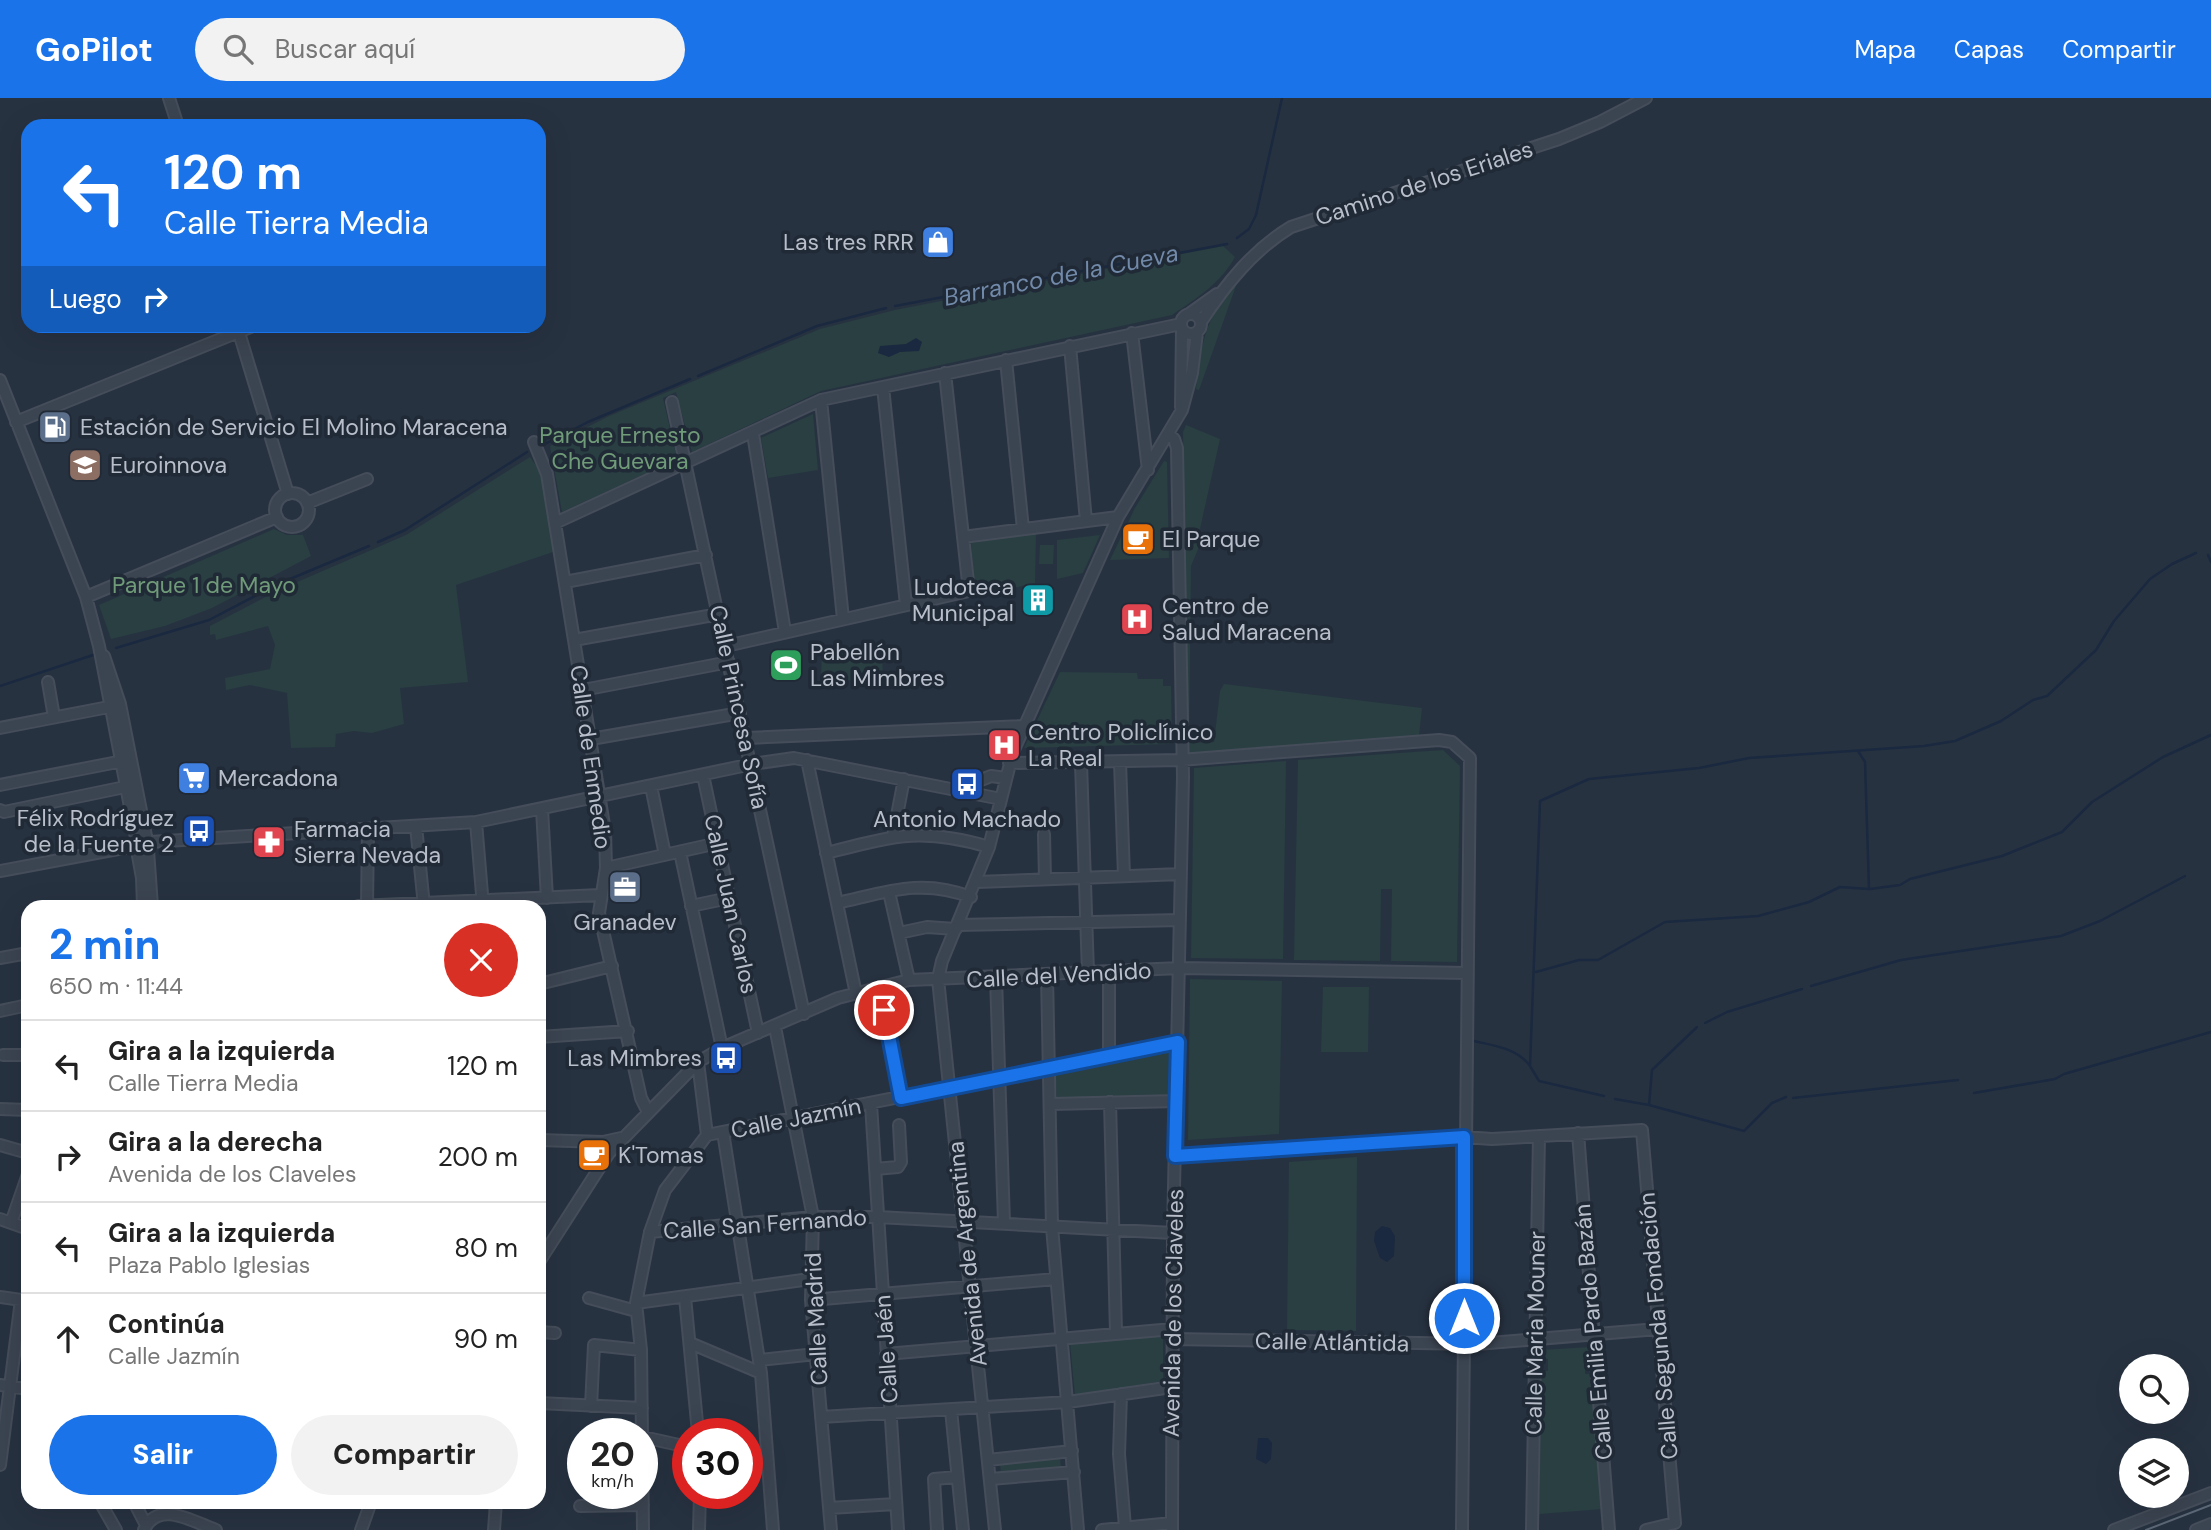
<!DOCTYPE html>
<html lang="es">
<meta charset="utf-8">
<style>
:root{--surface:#fff;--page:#f2f2f2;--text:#222;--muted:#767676;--line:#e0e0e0;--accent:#1a73e8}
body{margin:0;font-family:"DM Sans",sans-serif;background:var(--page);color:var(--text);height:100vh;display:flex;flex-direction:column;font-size:26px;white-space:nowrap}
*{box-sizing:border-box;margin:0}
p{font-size:23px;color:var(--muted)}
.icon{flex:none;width:38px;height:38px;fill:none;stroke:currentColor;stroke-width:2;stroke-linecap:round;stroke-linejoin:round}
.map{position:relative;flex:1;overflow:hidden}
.details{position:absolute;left:21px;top:802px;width:525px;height:609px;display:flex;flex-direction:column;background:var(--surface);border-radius:21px;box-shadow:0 7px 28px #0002}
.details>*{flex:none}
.top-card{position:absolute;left:21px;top:21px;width:525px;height:214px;border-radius:21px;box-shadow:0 7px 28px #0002;background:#1a73e8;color:#fff;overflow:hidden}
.fabs{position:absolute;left:2119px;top:1256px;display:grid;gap:14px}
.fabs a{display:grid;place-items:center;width:70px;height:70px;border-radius:50%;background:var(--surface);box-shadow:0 7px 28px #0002;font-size:35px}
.speed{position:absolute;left:567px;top:1320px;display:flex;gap:14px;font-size:35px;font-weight:700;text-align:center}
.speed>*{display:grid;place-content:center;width:91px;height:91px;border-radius:50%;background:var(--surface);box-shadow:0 7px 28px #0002;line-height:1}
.speed small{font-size:18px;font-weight:400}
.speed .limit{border:10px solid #d22;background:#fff;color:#111}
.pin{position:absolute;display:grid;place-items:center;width:60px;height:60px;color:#fff;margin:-30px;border:4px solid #fff;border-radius:50%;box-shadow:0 2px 7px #0007}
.me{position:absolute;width:77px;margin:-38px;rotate:0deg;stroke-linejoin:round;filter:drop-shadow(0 0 5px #0008)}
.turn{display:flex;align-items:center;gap:24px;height:147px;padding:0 28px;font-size:32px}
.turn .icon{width:91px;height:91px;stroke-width:2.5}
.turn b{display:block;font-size:49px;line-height:60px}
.then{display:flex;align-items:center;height:66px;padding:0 28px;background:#0003;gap:14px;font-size:26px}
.round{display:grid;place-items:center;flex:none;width:74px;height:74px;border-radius:37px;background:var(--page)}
.summary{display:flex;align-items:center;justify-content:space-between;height:119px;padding:0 28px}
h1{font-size:42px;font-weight:800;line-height:52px;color:var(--accent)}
.cta{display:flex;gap:14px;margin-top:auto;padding:14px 28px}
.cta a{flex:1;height:80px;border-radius:42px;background:var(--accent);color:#fff;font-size:28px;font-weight:800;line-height:80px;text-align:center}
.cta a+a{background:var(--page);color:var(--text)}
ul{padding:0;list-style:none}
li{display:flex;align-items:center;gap:21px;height:91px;padding:0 28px;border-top:2px solid var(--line)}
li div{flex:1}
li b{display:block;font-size:26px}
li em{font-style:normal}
header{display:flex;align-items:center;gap:42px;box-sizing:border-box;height:98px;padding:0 35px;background:var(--accent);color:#fff}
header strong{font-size:33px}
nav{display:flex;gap:38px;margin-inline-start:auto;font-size:24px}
.search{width:490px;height:63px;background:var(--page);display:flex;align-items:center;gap:18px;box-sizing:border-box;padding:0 24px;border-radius:38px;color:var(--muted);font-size:26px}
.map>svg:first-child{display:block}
.green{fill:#293f42}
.water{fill:#1a293f}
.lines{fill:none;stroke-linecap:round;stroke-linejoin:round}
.stream{stroke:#1a293f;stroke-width:2.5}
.minor-casing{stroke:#454d5a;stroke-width:14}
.minor{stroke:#3b4451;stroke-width:10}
.tram{stroke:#5d6877;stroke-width:2}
.route-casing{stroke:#114b97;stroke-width:18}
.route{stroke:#1a73e8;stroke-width:12}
.labels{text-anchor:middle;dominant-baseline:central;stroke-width:7;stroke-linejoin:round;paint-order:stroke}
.street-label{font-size:23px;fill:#b8bfcb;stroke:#202936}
.poi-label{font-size:23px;fill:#b8bfcb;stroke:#202936;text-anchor:start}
.park-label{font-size:23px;fill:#709b79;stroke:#202936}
.water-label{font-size:24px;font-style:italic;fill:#728aa9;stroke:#202936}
</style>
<header>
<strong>GoPilot</strong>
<div class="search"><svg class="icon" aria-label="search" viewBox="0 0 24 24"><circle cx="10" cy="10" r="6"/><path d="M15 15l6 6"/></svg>Buscar aquí</div>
<nav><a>Mapa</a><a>Capas</a><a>Compartir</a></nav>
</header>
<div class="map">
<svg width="2211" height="1432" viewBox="0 0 2211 1432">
<rect width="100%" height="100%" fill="#273241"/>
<!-- green -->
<path class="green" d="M1223 148 1235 159C1220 186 1197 200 1172 217L821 293 692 354 676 294 663 300 677 361 562 414 550 348 609 318 820 231 895 212Z
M1237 185 1199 292 1196 291C1202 245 1204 220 1237 185Z
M813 316 818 372 768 380 761 340Z
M1186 327 1220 341 1200 431 1202 442 1191 468 1189 645 1214 644 1220 593 1224 586 1422 610 1419 638 1184 655 1180 419 1184 404 1183 334Z
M530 359 542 376 556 453 456 487 468 584 400 590 404 626 372 635 354 633 336 636 335 649 291 650 287 595 250 587 226 592 225 580 270 571 275 547 268 528 216 542 215 536 210 537V528L281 491 406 437Z
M1164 363 1167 364 1169 460 1110 462 1135 410Z
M274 431 287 437H303L311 458 212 510 165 528 111 541 99 507Z
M1036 435 1035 485 976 499 975 492 981 491 980 483H974L971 445Z
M1100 437 1083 475 1057 481V442Z
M1040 447H1054L1053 466H1039Z
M822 548 882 549 883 583 821 582Z
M1060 574 1137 575 1138 581H1163V588H1171L1172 646 1024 650Z
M1443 652 1460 668 1457 864 1391 863 1392 791H1381L1380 863 1294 862 1298 662Z
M1286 663 1283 861 1191 860 1194 670Z
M1190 881 1282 883 1279 1036 1188 1042Z
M1323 889H1369L1368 954H1321Z
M1170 950 1168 998 1057 1003 1055 972Z
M1357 1059 1356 1233 1287 1232 1289 1064Z
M1163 1237V1283L1075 1298 1070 1245Z
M1590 1249 1591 1265 1585 1266V1276H1591L1603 1411 1539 1416 1542 1273H1548V1261L1542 1260V1252Z
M1060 1360 1061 1370 1001 1376 1000 1365Z"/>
<!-- water -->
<path class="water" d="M916 240 922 244 919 253 900 254 889 259 878 255 880 248 906 246Z
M1382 1128 1390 1130 1395 1138 1394 1158 1387 1164 1380 1160 1374 1143 1375 1134Z
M1258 1340H1268L1272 1345 1271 1361 1266 1366 1256 1361Z"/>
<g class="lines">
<!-- stream -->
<path class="stream" d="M1237 140 1249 131 1256 117 1282 0
M895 208 1227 146
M698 278 817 228 886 210
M539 349 588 324 690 281
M378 444 405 432 527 354
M2208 457 2211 464
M116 550 209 522 278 486 369 448
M0 588 93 557
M1870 791 1900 787 1910 781 2002 758 2062 734 2092 704 2163 659 2211 637
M1536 874 1579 862H1598L1665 824 1758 818 1809 804 1840 789 1869 791 1865 664 1858 653
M1811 888 1901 862 2061 838 2100 823 2185 778
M1705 925 1727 914 1802 891
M1474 943C1495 948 1517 950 1530 968L1540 703 1589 681 1699 670 1749 660 1924 648 1955 643 2001 623 2033 602 2047 598 2096 552 2114 523 2150 481 2172 466 2196 455
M1530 968 1539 983 1604 998
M1974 995 2055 981 2064 976 2211 934
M1793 1000 1958 982
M1615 1001 1649 1007 1652 972 1697 929
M1649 1007 1744 1033 1772 1005 1786 999"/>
<!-- minor casing -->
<g class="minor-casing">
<path id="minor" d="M169 0 178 28
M1181 226a10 10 0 1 1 20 0a10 10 0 1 1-20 0Z
M1189 216 1217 196
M1201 224C1225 187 1253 152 1291 129L1559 41 1600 24 1646 0
M237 228 288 396
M1132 235 1148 372
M1070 248 1086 423
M1006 262 1023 431
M0 282 86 499 99 548 136 740
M883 289 906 507
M821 302 843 521
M672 304 804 916
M1181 309 1182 232
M16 324 253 228
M753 336 785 534
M1169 337 1174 341 1177 350 1183 679 1173 1135 1172 1432
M534 344 547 376 605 733 606 770 599 815 641 1000 648 1014
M275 412a17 17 0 1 1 34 0a17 17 0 1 1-34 0Z
M307 405 367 381
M555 425 821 302 1181 226
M963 439 1118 419
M565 484 706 457
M86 499 277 419
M574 542 719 516
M726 548 969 493 945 275
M104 558 120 606 146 738
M48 584 54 619
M583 592 729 564
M0 630 114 608
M747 640 1024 628
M591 641 740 615
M807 662 856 896
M1120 664 1124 778
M1009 665 1180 662 1439 642 1452 644 1470 660 1462 1432
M1081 665 1088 875
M703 677 758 935
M0 687 128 662
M651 688 665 757
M959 691 991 678 1006 680
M542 711 547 800
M0 712 4 714 125 689
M476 724 483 808
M416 728 424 808
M1044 736 1045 781
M893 738 904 681
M135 741 142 780 143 808
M150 744 476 724 752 666 794 660 1001 701
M148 752 152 808
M680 754 722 950
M826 755C894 738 920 729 989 749
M606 770 718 745
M0 773 134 748
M977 784 1181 776
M889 794 909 882
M837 805C887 794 921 780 971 799
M358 808 600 797
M367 808 368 731
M691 808 729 800
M958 827 1180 822
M899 835 927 829 956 831
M0 860 28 855
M1109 874V958
M1047 877 1052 1129 1078 1432
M996 879 1004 1125
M539 886 612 868
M880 890 901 1000
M0 913 28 907
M775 929 813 1119 811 1202 831 1432
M539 939 628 933
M3 957H28
M1110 1004 1116 1234
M871 1006 898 1432
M1051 1006 1177 1003
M0 1011 28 1012
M723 1034 761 1275 773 1432
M1578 1035 1609 1432
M707 1037 1178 944
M539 1042 603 1044 621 1040
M0 1047 28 1055
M1175 1057 1464 1039 1492 1041 1642 1032 1675 1425 1646 1432
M875 1071 898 1069 901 1064 899 1027
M0 1121 28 1131
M11 1125 28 1076
M650 1134 813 1119H878L1173 1135
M539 1164 609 1055 698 964 722 950 838 900 909 882 1180 870 1467 875
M0 1199 28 1203
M685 1199 698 1335
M589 1200 636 1213
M811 1202 1056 1181
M636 1205 810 1181
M539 1234 555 1235
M1173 1241 1477 1246 1658 1231
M690 1245 761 1275
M886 1256 1173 1231
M759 1262 816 1256
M0 1287 28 1291
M1121 1296 1119 1356 1125 1429
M539 1305 642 1310
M591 1308 594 1247 641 1252
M951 1312 963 1432
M821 1319 1068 1304 1172 1289
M643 1339 688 1349
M582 1360 583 1359
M988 1362 1072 1353
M747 1363 768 1368
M0 1367 21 1202
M990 1381 1074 1374
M100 1404 116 1432
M134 1404 146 1427
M580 1408 643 1407
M829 1410 896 1406
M144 1432C158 1401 194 1424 216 1432
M361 1432 371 1404
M494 1432 496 1404
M643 1432 641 1252 636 1205 650 1134 665 1092 707 1037 698 964
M699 1432 700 1395
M937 1432 934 1381 957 1379
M995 1432 938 881 942 863 989 749 1013 654 1118 419 1182 312 1192 275 1197 235
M1102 1432 1172 1425
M1532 1432 1539 1038
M2114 1432 2211 1395
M2196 1432 2211 1426"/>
</g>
<!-- minor -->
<use href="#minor" class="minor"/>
<!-- tram -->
<path class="tram" d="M2146 1432 2211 1407"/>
</g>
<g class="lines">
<!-- route casing -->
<g class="route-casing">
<path id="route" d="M884 912 901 1000 1178 944 1175 1058 1464 1039V1220"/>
</g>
<!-- route -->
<use href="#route" class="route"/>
</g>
<!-- icons -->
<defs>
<g id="shop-square" transform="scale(1.75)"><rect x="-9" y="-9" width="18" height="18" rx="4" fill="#3f7fe0" stroke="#202936"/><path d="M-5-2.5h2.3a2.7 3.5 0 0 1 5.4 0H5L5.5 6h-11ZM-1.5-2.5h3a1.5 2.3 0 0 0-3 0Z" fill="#fff"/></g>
<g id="fuel-square" transform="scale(1.75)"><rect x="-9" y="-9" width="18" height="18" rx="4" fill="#5c6f8a" stroke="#202936"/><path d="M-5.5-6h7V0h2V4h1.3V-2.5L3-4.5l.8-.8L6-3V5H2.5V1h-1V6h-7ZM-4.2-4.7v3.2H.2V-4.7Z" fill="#fff"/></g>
<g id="university-square" transform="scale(1.75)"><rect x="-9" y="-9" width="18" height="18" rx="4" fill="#8d6e63" stroke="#202936"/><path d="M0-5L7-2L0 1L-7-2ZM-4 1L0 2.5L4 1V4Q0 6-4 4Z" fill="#fff"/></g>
<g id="cafe-square" transform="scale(1.75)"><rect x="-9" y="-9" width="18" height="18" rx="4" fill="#e8710a" stroke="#202936"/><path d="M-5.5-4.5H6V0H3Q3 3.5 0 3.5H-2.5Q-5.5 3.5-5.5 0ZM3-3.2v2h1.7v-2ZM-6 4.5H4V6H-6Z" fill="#fff"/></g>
<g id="building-square" transform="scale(1.75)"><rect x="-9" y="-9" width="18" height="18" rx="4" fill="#0f9aa8" stroke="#202936"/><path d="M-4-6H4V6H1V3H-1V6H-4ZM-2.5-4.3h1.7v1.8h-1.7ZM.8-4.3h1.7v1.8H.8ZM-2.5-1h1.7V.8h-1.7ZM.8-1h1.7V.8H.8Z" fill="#fff"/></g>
<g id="hospital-square" transform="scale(1.75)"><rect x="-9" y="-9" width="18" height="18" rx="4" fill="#e0444e" stroke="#202936"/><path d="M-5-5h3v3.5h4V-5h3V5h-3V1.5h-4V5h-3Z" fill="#fff"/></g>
<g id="stadium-square" transform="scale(1.75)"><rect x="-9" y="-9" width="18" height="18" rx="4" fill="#2e9e5b" stroke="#202936"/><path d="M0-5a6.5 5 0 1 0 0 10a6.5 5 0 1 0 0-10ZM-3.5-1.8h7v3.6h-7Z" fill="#fff"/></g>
<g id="supermarket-square" transform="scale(1.75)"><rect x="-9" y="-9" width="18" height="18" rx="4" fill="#3f7fe0" stroke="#202936"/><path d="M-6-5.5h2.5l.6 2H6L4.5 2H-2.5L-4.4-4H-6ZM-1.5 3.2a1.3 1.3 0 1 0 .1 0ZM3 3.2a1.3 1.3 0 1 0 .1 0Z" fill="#fff"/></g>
<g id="bus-square" transform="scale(1.75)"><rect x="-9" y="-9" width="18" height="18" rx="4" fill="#1a4fb4" stroke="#202936"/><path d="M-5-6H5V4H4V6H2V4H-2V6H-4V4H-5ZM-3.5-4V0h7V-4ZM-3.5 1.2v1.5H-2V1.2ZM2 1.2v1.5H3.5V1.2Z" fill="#fff"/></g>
<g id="pharmacy-square" transform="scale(1.75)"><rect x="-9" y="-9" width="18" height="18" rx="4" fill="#e0444e" stroke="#202936"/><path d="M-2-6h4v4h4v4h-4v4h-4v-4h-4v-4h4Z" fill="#fff"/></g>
<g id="office-square" transform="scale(1.75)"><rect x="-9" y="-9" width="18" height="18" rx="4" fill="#5c6f8a" stroke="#202936"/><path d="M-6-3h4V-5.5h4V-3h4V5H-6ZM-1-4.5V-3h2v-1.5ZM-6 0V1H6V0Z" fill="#fff"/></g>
</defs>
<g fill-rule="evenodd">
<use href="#shop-square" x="938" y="144"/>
<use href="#fuel-square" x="55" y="329"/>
<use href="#university-square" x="85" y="367"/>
<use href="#cafe-square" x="1138" y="441"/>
<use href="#building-square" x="1038" y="502"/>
<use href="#hospital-square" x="1137" y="521"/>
<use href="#stadium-square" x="786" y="567"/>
<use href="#hospital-square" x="1004" y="647"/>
<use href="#supermarket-square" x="194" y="680"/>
<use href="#bus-square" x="967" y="686"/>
<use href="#bus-square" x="199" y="733"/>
<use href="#pharmacy-square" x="269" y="744"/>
<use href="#office-square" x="625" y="789"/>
<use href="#bus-square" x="726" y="960"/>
<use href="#cafe-square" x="594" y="1057"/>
</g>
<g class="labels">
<!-- street labels -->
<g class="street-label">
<text transform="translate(1424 85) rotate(-18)">Camino de los Eriales</text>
<text transform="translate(739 609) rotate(78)">Calle Princesa Sofía</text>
<text transform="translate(591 659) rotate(82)">Calle de Enmedio</text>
<text transform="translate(731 806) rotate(78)">Calle Juan Carlos</text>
<text transform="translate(1059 877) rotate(-3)">Calle del Vendido</text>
<text transform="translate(796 1020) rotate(-11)">Calle Jazmín</text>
<text transform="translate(765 1126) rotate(-4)">Calle San Fernando</text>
<text transform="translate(967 1156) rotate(-96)">Avenida de Argentina</text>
<text transform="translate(1173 1215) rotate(-89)">Avenida de los Claveles</text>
<text transform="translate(816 1221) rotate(-93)">Calle Madrid</text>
<text transform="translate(1658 1228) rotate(-95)">Calle Segunda Fondación</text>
<text transform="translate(1593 1234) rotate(-95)">Calle Emilia Pardo Bazán</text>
<text transform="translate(1535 1235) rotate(-89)">Calle Maria Mouner</text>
<text transform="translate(1332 1244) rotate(1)">Calle Atlántida</text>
<text transform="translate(886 1251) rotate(-94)">Calle Jaén</text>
</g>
<!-- poi labels -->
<g class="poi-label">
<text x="914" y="144" text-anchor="end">Las tres RRR</text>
<text x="80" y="329">Estación de Servicio El Molino Maracena</text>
<text x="110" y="367">Euroinnova</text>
<text x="1162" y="441">El Parque</text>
<text x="1014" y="489" text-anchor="end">Ludoteca<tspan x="1014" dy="26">Municipal</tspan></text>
<text x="1162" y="508">Centro de<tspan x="1162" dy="26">Salud Maracena</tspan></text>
<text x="810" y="554">Pabellón<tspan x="810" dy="26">Las Mimbres</tspan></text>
<text x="1028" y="634">Centro Policlínico<tspan x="1028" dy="26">La Real</tspan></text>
<text x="218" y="680">Mercadona</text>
<text x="174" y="720" text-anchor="end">Félix Rodríguez<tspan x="174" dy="26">de la Fuente 2</tspan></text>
<text x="967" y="721" text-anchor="middle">Antonio Machado</text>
<text x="294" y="731">Farmacia<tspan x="294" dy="26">Sierra Nevada</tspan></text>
<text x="625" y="824" text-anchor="middle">Granadev</text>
<text x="702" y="960" text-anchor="end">Las Mimbres</text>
<text x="618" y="1057">K'Tomas</text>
</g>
<!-- park labels -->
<g class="park-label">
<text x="620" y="337">Parque Ernesto<tspan x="620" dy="26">Che Guevara</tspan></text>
<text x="204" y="487">Parque 1 de Mayo</text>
</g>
<!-- water labels -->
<g class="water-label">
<text transform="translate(1061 177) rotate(-11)">Barranco de la Cueva</text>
</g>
</g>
</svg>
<div class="fabs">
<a><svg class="icon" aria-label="search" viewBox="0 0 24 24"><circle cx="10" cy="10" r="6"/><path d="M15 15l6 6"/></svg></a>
<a><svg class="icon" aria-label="layers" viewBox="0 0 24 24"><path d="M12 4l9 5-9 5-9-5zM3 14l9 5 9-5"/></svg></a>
</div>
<div class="speed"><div>20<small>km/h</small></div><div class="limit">30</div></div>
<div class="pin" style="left:884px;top:912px;background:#d93025"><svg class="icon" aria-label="arrive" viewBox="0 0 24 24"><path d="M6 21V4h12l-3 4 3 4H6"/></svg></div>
<svg class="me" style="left:1464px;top:1220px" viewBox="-20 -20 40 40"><circle r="17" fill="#1a73e8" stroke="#fff" stroke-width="3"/><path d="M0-11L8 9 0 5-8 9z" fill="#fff"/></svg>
<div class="top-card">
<div class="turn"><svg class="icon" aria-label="left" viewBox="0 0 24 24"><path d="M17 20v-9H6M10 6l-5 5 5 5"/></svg><div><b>120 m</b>Calle Tierra Media</div></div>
<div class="then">Luego<svg class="icon" aria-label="right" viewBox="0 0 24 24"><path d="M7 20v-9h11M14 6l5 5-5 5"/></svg></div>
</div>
<section class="details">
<div class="summary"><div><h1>2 min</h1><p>650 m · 11:44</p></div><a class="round" style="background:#d93025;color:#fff"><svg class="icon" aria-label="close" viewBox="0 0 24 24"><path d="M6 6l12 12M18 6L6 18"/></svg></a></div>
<ul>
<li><svg class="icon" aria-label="left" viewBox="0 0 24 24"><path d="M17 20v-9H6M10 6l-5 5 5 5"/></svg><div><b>Gira a la izquierda</b><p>Calle Tierra Media</p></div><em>120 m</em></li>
<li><svg class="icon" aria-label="right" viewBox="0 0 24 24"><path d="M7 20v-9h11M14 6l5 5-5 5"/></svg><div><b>Gira a la derecha</b><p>Avenida de los Claveles</p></div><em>200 m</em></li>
<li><svg class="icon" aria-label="left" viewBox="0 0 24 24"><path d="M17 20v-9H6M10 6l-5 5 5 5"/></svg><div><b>Gira a la izquierda</b><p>Plaza Pablo Iglesias</p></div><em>80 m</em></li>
<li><svg class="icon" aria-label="ahead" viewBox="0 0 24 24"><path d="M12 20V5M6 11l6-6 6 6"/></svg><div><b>Continúa</b><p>Calle Jazmín</p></div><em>90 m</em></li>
</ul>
<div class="cta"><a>Salir</a><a>Compartir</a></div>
</section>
</div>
